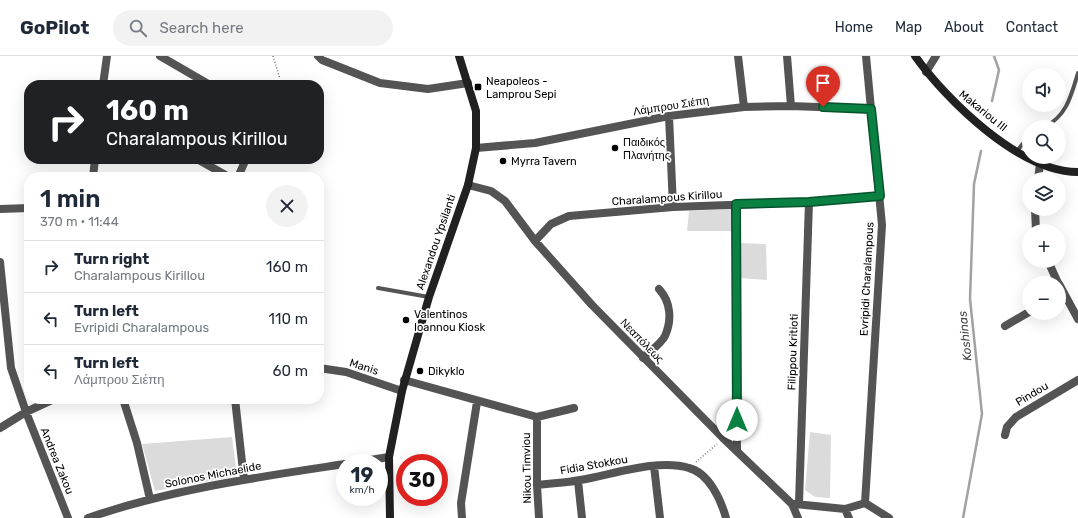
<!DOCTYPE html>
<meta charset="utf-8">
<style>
:root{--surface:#fff;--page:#f2f2f3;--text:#1f2937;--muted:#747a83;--line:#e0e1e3}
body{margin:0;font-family:Rubik,sans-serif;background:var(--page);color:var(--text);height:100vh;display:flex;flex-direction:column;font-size:15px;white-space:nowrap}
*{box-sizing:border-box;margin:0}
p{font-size:13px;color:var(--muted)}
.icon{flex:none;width:22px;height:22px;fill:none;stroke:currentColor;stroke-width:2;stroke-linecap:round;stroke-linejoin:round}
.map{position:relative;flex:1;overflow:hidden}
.details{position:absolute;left:24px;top:116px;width:300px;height:232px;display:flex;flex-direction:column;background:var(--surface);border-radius:16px;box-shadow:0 4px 16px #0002}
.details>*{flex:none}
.hud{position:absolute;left:24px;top:24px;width:300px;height:84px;border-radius:16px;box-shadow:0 4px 16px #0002;background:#202124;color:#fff;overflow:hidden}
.buttons{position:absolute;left:1022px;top:12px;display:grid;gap:8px}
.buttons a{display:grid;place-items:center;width:44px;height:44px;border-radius:50%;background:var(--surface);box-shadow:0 4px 16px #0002;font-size:20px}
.speed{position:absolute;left:336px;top:398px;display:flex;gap:8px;font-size:20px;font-weight:700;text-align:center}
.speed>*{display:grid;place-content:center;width:52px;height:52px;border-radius:50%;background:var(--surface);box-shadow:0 4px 16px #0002;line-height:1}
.speed small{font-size:10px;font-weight:400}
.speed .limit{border:6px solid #d22;background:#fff;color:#111}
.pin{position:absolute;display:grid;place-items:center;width:34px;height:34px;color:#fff;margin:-41px -17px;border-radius:50% 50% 50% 0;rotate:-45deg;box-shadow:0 0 4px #0007}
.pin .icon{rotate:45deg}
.me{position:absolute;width:44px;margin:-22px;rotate:0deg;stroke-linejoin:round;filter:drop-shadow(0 0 3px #0008)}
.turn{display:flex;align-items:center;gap:14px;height:84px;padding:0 16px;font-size:18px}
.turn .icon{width:52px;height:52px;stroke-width:2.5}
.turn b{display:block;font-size:28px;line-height:34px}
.round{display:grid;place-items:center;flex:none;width:42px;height:42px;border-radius:21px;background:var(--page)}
.overview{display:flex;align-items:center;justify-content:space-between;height:68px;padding:0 16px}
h1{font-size:24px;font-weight:600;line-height:30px}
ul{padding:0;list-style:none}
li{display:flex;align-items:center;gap:12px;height:52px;padding:0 16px;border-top:1px solid var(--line)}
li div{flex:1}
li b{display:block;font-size:15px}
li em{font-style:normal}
header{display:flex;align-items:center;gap:24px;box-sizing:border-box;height:56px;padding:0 20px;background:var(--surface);border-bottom:1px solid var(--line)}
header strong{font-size:19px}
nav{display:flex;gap:22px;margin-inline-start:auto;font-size:14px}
.search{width:280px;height:36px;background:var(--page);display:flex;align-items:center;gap:10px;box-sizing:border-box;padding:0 14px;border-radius:22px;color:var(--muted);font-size:15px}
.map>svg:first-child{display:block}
.green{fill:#dbdbdb}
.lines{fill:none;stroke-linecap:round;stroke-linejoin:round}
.stream{stroke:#a2a2a2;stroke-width:2.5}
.path{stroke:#767676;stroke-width:1.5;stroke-dasharray:1 2;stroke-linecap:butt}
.lane{stroke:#545454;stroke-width:4}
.street{stroke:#545454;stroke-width:8}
.secondary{stroke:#212121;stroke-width:8}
.route-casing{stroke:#07532c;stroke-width:10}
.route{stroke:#0b8043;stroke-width:7}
.poi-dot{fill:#000;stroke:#fff;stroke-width:1.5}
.labels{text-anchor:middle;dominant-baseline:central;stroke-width:3.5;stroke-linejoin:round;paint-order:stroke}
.poi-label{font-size:11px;fill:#000;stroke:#fff;text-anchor:start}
.street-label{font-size:11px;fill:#000;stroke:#fff}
.water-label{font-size:12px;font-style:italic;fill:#434343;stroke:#fff}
</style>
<header>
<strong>GoPilot</strong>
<div class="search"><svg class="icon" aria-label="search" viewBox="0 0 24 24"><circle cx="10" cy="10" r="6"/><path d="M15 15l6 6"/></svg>Search here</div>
<nav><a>Home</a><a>Map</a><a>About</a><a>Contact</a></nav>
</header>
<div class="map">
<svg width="1078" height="462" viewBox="0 0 1078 462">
<rect width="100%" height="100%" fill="#fff"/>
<!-- green -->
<path class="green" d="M732 153V175H687L689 155Z
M740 187 766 188 767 224 740 222Z
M810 376 831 379 830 442 815 441 805 434Z
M232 381 237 420 155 435 142 388Z"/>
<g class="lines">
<!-- stream -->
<path class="stream" d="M992 45 999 14 994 0
M963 462 982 358 970 243 974 128 981 95"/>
<!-- path -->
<path class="path" d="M273 0 280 23
M696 406 717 388"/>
<!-- lane -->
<path class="lane" d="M1045 71C1067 59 1071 40 1078 17
M1017 95 1029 80
M378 232 429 241"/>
<!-- street -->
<path class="street" d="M160 0 210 29
M318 0 322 4 380 27 428 33 468 27
M738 0 744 51
M787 0 791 50
M926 16 936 0
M103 29 107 0
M669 60 673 151
M476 92 535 87 669 60 744 51 791 50 871 53
M197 103 229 121
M93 121 95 103
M238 121 246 103
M1038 123 1040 108
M468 129 491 135 505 145 535 185 592 249 723 382 792 448 798 462
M736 148 737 395
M0 153 29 152
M1035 153 1036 175
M535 185 551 168 569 160 673 151 809 146 880 140
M1048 205 1058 227
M0 206 11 312 26 356 68 462
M1059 228 1078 263
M1005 270 1029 256
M643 302C649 296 661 288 665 280 672 264 671 246 659 233
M319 312 346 316 402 335
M404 324 537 361 574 352
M123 343 137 387 150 443
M235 343 244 424
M537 361V429L539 462
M0 372 26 356 54 343
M1005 379 1007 371 1016 361 1078 324
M351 407 389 401
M654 410 660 462
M578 425 582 462
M537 429C551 427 566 427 580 424 611 419 658 402 689 412 709 417 721 444 726 462
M799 447 809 146
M865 447 882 169 866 0
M795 448 845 453 865 447 889 462
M845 453 849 462
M88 462C171 433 259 421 345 408
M462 462 461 447 477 346"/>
<!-- secondary -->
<path class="secondary" d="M915 0C947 45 1020 116 1078 116
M390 462 389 401 402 335 429 241 468 129 476 92V55L459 0"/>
</g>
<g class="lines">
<!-- route casing -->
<g class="route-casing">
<path id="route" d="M737 364 736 148 809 146 880 140 871 53 823 51"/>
</g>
<!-- route -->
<use href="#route" class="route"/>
</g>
<!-- markers -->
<g class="poi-dot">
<rect x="474" y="27" width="8" height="8" rx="2"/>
<circle cx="615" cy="92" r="4"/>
<circle cx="503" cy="105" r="4"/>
<circle cx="406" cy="264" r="4"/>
<circle cx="420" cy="315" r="4"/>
</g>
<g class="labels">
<!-- poi labels -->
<g class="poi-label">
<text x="486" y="25">Neapoleos -<tspan x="486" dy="13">Lamprou Sepi</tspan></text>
<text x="623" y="86">Παιδικός<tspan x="623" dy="13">Πλανήτης</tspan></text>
<text x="511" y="105">Myrra Tavern</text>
<text x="414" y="258">Valentinos<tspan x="414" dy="13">Ioannou Kiosk</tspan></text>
<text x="428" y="315">Dikyklo</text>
</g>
<!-- street labels -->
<g class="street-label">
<text transform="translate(671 50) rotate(-9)">Λάμπρου Σιέπη</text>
<text transform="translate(983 55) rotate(39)">Makariou III</text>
<text transform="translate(667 142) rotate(-4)">Charalampous Kirillou</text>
<text transform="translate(436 186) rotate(-71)">Alexandou Ypsilanti</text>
<text transform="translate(867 223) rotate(-87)">Evripidi Charalampous</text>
<text transform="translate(642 285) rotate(46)">Νεαπόλεως</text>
<text transform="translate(793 296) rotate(-88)">Filippou Kritioti</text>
<text transform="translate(364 311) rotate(18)">Manis</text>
<text transform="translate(1032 338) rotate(-31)">Pindou</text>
<text transform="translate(57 405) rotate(68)">Andrea Zakou</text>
<text transform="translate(594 409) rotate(-10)">Fidia Stokkou</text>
<text transform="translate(527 412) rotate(-91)">Nikou Timviou</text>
<text transform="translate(213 419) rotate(-11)">Solonos Michaelide</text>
</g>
<!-- water labels -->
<g class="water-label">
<text transform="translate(965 280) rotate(-96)">Koshinas</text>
</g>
</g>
</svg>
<div class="buttons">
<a><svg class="icon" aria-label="sound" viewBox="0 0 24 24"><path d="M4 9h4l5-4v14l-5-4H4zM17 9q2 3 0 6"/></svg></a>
<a><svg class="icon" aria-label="search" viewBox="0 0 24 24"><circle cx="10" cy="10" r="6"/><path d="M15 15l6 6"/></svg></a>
<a><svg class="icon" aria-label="layers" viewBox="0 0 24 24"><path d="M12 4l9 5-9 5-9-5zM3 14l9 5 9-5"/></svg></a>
<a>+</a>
<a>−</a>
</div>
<div class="speed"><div>19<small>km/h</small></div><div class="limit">30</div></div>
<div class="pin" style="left:823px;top:51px;background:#d93025"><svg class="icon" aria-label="arrive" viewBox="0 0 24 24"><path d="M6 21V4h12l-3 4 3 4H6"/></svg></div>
<svg class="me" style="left:737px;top:364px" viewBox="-20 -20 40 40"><circle r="19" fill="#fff"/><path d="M0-13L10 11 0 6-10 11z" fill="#0b8043"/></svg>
<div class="hud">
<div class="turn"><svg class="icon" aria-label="right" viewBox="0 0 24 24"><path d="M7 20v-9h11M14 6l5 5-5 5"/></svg><div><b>160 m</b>Charalampous Kirillou</div></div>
</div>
<section class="details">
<div class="overview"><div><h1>1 min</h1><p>370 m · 11:44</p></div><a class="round"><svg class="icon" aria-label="close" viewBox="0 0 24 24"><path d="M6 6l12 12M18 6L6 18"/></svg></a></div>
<ul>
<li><svg class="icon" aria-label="right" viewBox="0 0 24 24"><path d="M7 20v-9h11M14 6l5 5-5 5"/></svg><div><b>Turn right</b><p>Charalampous Kirillou</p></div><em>160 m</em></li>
<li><svg class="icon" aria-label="left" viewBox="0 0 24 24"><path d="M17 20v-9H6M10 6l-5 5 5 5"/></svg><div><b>Turn left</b><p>Evripidi Charalampous</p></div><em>110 m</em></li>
<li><svg class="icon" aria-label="left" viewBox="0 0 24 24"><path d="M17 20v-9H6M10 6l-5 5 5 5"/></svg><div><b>Turn left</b><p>Λάμπρου Σιέπη</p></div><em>60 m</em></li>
</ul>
</section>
</div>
